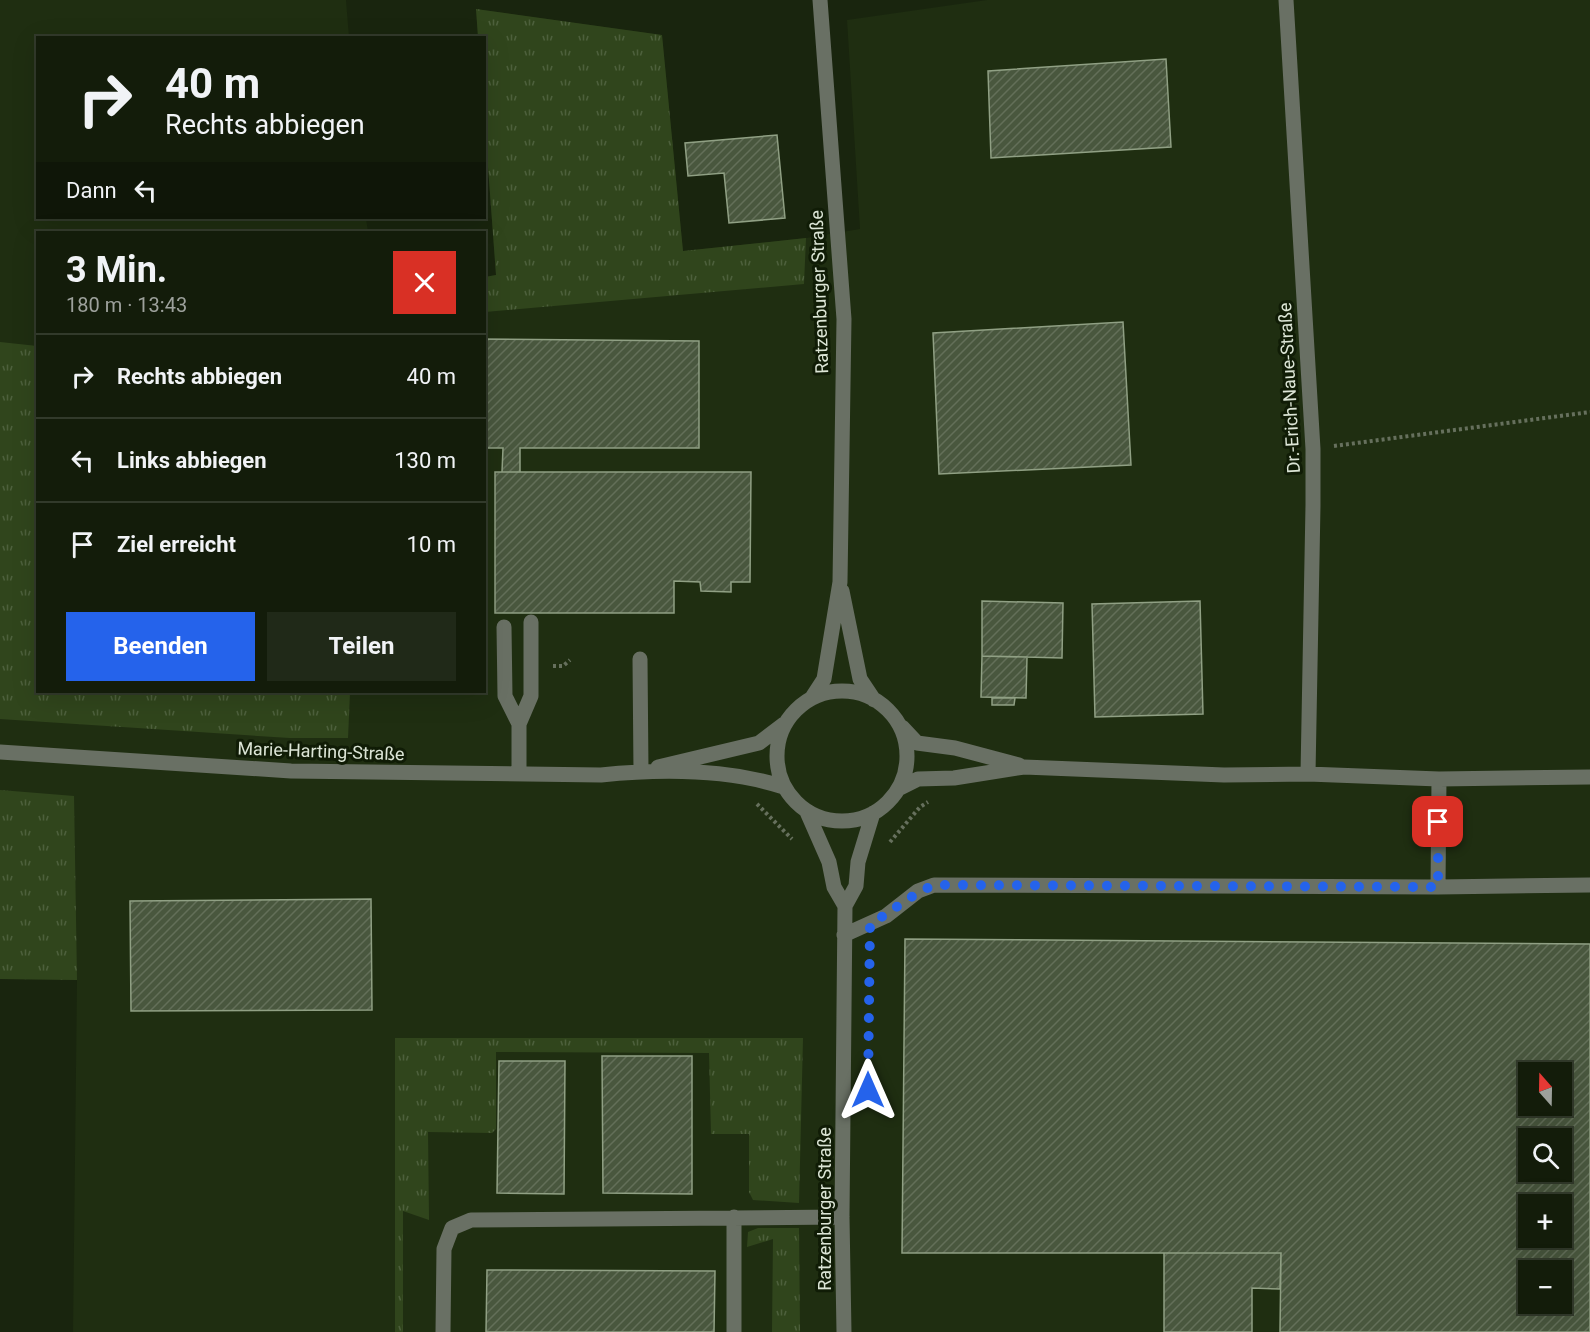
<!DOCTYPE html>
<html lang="de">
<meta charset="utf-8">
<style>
:root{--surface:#131c0a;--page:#202918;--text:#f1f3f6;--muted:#9da19c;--line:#323a2b;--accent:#2563eb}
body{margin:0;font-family:Roboto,sans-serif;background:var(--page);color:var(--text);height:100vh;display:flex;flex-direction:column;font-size:22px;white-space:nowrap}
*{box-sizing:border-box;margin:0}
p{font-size:20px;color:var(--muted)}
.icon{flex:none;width:33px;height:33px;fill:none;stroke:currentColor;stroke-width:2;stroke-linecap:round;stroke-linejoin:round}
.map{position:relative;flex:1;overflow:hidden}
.details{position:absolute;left:36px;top:231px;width:450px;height:462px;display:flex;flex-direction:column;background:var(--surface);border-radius:0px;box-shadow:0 6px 24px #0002,0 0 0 2px var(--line)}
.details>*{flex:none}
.top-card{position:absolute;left:36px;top:36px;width:450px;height:183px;border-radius:0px;box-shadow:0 6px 24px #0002,0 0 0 2px var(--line);background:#131c0a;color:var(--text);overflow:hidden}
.needle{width:39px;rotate:340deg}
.tools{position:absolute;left:1518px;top:1062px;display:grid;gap:12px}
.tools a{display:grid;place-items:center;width:54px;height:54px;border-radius:0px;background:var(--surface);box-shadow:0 6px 24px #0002,0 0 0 2px var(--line);font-size:30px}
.pin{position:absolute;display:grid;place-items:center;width:51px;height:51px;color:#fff;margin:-26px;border-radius:12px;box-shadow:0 3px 9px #0006}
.me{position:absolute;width:66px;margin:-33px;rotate:0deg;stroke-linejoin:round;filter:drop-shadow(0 0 4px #0008)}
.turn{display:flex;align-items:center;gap:21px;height:126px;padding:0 30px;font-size:27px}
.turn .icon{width:78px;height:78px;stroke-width:2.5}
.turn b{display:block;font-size:42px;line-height:51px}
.then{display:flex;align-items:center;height:57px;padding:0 30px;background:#0003;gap:12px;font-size:22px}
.round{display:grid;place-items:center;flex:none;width:63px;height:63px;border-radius:0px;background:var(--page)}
.headline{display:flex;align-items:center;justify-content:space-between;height:102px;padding:0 30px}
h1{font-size:36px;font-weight:700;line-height:45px}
.action{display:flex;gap:12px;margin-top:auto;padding:12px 30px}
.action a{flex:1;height:69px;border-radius:0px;background:var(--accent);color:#fff;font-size:24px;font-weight:700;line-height:69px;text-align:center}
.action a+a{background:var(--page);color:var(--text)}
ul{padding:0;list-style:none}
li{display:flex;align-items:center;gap:18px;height:84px;padding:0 30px;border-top:2px solid var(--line)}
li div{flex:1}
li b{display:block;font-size:22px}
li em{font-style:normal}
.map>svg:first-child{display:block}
.built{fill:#1f2e11;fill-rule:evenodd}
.grass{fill:url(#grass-tufts)}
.building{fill:url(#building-hatch);stroke:#90a084;stroke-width:1.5;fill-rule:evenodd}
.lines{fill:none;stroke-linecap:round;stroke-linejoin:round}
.path{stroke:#66705d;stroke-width:4;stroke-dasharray:3 3;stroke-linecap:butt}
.minor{stroke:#697064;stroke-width:15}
.route{stroke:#2563eb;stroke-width:10;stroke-dasharray:0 18}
.labels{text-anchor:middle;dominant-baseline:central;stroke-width:6;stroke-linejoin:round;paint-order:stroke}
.street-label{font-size:18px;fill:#dce5d6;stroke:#101c06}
</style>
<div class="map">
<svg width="1590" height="1332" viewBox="0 0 1590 1332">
<defs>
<pattern id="grass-tufts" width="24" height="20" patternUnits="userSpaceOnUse" patternTransform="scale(1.5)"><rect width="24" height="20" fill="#30451c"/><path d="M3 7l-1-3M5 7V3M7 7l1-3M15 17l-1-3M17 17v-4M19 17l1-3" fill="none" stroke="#4d603c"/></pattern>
<pattern id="building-hatch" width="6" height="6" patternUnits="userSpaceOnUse" patternTransform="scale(1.5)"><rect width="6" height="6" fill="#49573e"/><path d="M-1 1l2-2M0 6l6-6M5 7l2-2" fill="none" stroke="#636f59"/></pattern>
</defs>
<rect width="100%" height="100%" fill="#19250e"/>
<!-- built -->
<path class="built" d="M0 0H346L349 37 38 38V218H366L368 232H38V692H484V277L496 275 485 126 484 38 478 37 476 9 662 35 683 251 806 238 860 229 847 20 987 0H1590V1332H73L77 980 0 979ZM1528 1072H1562V1106H1528ZM1528 1138H1562V1172H1528ZM1528 1204H1562V1238H1528ZM1528 1270H1562V1304H1528Z"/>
<!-- grass -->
<path class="grass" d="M476 9 662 35 683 251 806 238 804 284 485 312V277L496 275 485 126 484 38 478 37Z
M0 342 37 346 38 692H350L348 738H290L0 719Z
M0 790 74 796 77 980 0 979Z
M395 1038H803L799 1203 753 1200 749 1192V1134H711L709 1053 496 1052V1129L492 1133 428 1132 429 1220 403 1211V1332H395Z
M758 1228H799L800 1332H772L773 1239 747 1247 748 1232Z"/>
<!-- building -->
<path class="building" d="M1166 59 1171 147 991 158 988 71Z
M777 135 785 218 729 223 724 173 688 176 685 143Z
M1123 322 1131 465 939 474 933 333Z
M484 339 699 341V448H520V472H502L503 448H484Z
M495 472H751L750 582H731V592L701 591 700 582 674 581V613H495Z
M982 601 1063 603 1062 658 982 656Z
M1200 601 1203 714 1095 717 1092 604Z
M982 656 1027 657 1026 698 981 697Z
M992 698H1015L1014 705H992Z
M371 899 372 1010 131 1011 130 901Z
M905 939 1590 944V1332H1280L1281 1253H902ZM1528 1072H1562V1106H1528ZM1528 1138H1562V1172H1528ZM1528 1204H1562V1238H1528ZM1528 1270H1562V1304H1528Z
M602 1056H692V1194L603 1193Z
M499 1061H565L564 1194 497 1193Z
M1164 1253H1281L1280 1289 1252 1288V1332H1164Z
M487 1270 715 1271 714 1332H486Z"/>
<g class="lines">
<!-- path -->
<path class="path" d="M1334 446 1590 412
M553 666H563L570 660
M757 804 792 839
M890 842 920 807 928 802"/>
<!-- minor -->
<path class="minor" d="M842 591 860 679 874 700
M504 627 505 696 519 724
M640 659 641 771
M777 756a65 65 0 1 1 130 0a65 65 0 1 1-130 0Z
M811 699 824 679 840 582 844 319 820 0
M902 727 917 743 955 748 1019 765
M0 752 291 771 601 775C660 769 728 769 784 787
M658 767 759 743 784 724
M519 774V724L531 696V622
M1308 774 1439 779 1590 777
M898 789 918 779 954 778 1024 767 1224 775 1308 774 1313 505V449L1286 0
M807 812 829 862 834 887 845 906
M1438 887 1439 779
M844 935 886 916 918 891 934 885 1438 887 1590 885
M443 1332 444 1249 452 1228 471 1220 842 1217
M734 1332V1217
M844 1332 842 1217 845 906 856 886 858 862 873 813"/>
</g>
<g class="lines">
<!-- route -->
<path class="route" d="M868 1090 870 924C892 912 910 895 934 885L1438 887V822"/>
</g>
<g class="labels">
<!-- street labels -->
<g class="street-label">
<text transform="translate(819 292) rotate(-92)">Ratzenburger Straße</text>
<text transform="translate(1289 388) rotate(-93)">Dr.-Erich-Naue-Straße</text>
<text transform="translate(321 751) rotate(2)">Marie-Harting-Straße</text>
<text transform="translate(824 1209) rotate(-90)">Ratzenburger Straße</text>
</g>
</g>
</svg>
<div class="tools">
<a><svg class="needle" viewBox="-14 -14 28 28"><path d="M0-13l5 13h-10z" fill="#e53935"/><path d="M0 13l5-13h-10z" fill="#9da19c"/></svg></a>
<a><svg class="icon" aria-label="search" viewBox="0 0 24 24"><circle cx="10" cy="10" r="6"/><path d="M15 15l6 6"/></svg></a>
<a>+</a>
<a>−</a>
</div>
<div class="pin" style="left:1438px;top:822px;background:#d93025"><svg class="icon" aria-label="arrive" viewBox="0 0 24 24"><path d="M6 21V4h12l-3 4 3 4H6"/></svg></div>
<svg class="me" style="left:868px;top:1090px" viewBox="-20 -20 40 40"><path d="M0-17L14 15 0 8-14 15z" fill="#2563eb" stroke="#fff" stroke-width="4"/></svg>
<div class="top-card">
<div class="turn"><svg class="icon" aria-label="right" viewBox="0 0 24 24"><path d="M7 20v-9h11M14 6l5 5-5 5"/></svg><div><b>40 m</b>Rechts abbiegen</div></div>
<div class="then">Dann<svg class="icon" aria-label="left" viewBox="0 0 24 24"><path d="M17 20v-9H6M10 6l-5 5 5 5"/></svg></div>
</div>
<section class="details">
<div class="headline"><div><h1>3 Min.</h1><p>180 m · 13:43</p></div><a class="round" style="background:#d93025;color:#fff"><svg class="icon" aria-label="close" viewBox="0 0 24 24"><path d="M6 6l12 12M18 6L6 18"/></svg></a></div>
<ul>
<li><svg class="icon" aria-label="right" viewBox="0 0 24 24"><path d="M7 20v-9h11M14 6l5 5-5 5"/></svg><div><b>Rechts abbiegen</b></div><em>40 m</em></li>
<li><svg class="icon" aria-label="left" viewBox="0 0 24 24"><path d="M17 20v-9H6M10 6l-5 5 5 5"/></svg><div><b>Links abbiegen</b></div><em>130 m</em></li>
<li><svg class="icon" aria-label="arrive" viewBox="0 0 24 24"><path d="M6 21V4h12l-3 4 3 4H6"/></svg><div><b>Ziel erreicht</b></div><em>10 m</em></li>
</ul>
<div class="action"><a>Beenden</a><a>Teilen</a></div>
</section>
</div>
